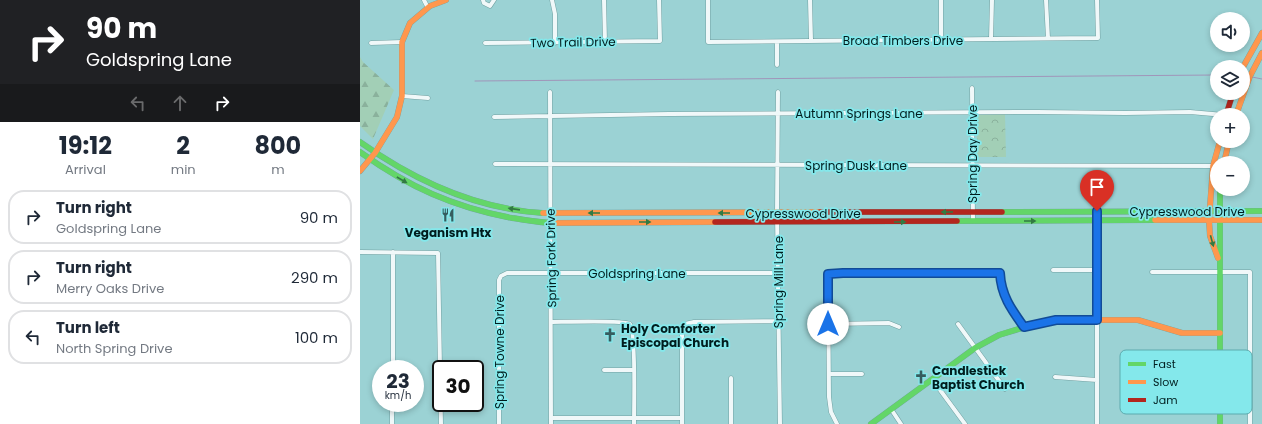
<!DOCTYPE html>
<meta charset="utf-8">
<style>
:root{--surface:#fff;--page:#f6f6f7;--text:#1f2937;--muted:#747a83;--line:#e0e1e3}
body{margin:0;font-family:Poppins,sans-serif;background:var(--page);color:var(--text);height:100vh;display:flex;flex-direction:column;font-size:15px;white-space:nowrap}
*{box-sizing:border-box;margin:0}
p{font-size:13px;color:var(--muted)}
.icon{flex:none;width:22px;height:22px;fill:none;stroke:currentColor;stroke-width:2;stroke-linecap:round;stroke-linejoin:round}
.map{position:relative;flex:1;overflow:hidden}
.drawer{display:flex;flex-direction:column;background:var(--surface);width:360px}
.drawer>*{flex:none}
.banner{background:#202124;color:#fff;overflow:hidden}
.tools{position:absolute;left:850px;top:12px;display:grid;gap:8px}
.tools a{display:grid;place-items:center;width:40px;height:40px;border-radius:50%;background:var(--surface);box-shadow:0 2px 6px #0003;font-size:20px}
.speed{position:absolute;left:12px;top:360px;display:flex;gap:8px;font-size:20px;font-weight:700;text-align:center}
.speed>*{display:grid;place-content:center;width:52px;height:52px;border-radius:50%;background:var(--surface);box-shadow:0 2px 6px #0003;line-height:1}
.speed small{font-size:10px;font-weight:400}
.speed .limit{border:2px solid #111;border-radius:6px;background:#fff;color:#111}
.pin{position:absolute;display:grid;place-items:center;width:34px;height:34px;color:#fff;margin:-41px -17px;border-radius:50% 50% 50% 0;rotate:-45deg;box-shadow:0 0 4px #0007}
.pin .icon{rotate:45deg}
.me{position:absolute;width:44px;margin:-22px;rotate:0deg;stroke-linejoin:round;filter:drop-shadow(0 0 3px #0008)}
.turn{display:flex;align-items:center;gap:14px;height:84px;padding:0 20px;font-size:18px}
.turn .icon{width:52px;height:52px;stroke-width:2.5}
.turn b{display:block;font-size:28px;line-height:34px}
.lanes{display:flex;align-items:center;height:38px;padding:0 20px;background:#0003;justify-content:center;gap:20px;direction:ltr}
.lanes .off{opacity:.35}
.eta{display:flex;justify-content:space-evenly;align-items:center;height:68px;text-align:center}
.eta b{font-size:24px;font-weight:700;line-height:28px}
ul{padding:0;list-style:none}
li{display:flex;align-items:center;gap:12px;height:54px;margin:0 8px 6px;padding:0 12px;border:2px solid var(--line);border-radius:16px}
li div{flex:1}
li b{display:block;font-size:15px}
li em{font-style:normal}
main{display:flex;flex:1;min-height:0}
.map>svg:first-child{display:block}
.forest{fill:url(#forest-firs)}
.park{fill:url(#park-crowns)}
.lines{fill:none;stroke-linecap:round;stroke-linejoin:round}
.stream{stroke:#a095b9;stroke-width:1}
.street-casing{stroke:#72a0a1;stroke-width:5}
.fast-casing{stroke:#72a0a1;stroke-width:6}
.slow-casing{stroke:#72a0a1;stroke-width:6}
.jam-casing{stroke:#72a0a1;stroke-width:6}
.street{stroke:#f0f8f9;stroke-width:4}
.fast{stroke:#63d668;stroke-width:5.5}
.slow{stroke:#ff974d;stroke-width:5.5}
.jam{stroke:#b3261e;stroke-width:5.5}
.oneway{fill:#327a43}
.route-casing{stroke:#114b97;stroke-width:10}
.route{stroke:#1a73e8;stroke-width:7}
.labels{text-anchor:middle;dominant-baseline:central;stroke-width:3.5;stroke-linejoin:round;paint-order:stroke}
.street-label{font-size:12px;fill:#001d1e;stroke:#84e8eb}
.poi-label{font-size:12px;font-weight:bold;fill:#001d1e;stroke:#84e8eb;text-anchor:start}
.key{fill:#84e8eb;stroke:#5cabae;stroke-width:1}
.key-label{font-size:11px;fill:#001d1e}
</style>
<main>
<section class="drawer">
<div class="banner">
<div class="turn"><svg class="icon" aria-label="right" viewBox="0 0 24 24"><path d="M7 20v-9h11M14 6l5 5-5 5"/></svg><div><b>90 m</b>Goldspring Lane</div></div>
<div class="lanes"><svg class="icon off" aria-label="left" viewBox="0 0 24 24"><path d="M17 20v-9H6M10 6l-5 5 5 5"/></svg><svg class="icon off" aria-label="ahead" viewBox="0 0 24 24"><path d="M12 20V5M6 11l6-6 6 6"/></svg><svg class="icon" aria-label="right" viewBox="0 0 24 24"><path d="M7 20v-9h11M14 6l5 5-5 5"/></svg></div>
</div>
<div class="eta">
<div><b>19:12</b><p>Arrival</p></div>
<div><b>2</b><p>min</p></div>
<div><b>800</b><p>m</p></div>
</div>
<ul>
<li><svg class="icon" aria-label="right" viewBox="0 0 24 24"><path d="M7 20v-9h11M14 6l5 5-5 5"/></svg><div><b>Turn right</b><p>Goldspring Lane</p></div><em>90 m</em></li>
<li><svg class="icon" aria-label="right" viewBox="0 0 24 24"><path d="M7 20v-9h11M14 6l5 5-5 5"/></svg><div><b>Turn right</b><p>Merry Oaks Drive</p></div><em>290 m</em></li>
<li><svg class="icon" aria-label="left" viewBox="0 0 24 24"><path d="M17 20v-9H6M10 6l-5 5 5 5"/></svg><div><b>Turn left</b><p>North Spring Drive</p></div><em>100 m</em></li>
</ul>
</section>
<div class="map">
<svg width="902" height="424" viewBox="0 0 902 424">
<defs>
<pattern id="forest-firs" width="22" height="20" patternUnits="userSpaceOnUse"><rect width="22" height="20" fill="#a2cfb6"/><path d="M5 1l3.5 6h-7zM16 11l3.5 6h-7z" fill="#8ab19c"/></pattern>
<pattern id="park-crowns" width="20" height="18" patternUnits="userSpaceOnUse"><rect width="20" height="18" fill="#a2cfb6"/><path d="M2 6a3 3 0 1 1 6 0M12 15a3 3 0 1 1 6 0" fill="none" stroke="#8ab19c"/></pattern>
</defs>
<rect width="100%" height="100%" fill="#9bd2d4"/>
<!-- forest -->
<path class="forest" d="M0 57 3 62 34 90 13 139 0 126Z"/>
<!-- park -->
<path class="park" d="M645 114 646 157H617V115Z"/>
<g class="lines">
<!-- stream -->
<path class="stream" d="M892 77 902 79
M115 81 857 75"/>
<!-- street casing -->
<g class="street-casing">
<path id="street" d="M64 0 67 6H70
M123 0 124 3 130 6 134 0
M192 0 195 14V43
M348 0V42L738 38 737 0
M450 0 451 40
M686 0 688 38
M631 39 632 0
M581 40V0
M244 42 245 41 244 0
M417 42V65
M11 43 42 42
M125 43 300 41 299 0
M612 88 613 221
M190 92 191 424
M418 92 417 213 420 424
M42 96 68 98
M134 117 309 114 677 112 765 113 830 112 864 115
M135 164 857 166
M737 211V424
M0 252 78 253 81 424
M693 270H737
M792 272H890V424
M191 322C202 322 266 320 270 324 276 329 274 411 274 424
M469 324 529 323 539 327
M598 324 645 389
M33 369V252
M244 370H274
M469 374H502
M695 377 737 380
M791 378 799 382 805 384H860
M572 379 605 424
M20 396H21
M531 409 541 424
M191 418H322
M32 424V403
M139 424V280L141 276 147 273H419
M322 424V331L325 324 334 322 419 321
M371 424V378
M477 424 471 412 469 397 468 274 640 273C641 296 650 308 663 327"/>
</g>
<!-- fast casing -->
<g class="fast-casing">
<path id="fast" d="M0 142C55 181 115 209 183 213
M0 152C49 187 93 207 152 218 166 220 181 223 195 223
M860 189V424
M642 212 902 211
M597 221 795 220
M511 424 615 348 639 335 672 325"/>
</g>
<!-- slow casing -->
<g class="slow-casing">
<path id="slow" d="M883 67 902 33
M876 115 890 76 902 53
M864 163 869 141
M0 171 15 153 37 117 42 96V42L50 23 70 6 86 0
M183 213 460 212
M795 220H902
M195 223 355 222
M858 258 850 236 849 220 853 166 860 141
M672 325 696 320H778L822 333H860"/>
</g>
<!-- jam casing -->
<g class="jam-casing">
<path id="jam" d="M866 115 873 93
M460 212H642
M355 222 597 221"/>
</g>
<!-- street -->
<use href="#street" class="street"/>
<!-- fast -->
<use href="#fast" class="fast"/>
<!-- slow -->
<use href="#slow" class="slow"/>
<!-- jam -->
<use href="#jam" class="jam"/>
</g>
<!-- one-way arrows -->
<defs><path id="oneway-solid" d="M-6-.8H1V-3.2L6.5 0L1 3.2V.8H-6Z"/></defs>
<g class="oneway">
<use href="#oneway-solid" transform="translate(42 180) rotate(30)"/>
<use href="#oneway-solid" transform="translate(154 209) rotate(-172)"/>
<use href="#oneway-solid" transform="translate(587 212) rotate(-180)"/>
<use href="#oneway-solid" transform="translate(234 213) rotate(-180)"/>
<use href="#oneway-solid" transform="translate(364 213) rotate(180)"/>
<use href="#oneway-solid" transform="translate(670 221)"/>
<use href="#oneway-solid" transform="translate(285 222)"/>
<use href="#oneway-solid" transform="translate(540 222)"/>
<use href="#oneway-solid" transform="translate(852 241) rotate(75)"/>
</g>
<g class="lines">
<!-- route casing -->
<g class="route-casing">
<path id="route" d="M468 324V274L483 273H640C641 295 651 309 664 327L696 320H737V211"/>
</g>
<!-- route -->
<use href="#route" class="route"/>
</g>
<!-- icons -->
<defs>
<g id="restaurant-bare" transform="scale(1.08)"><path d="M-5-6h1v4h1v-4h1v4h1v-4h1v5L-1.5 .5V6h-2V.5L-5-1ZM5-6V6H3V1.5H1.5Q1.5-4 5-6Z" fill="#365c5e" stroke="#84e8eb" stroke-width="2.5" paint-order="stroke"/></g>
<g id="church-bare" transform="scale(1.08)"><path d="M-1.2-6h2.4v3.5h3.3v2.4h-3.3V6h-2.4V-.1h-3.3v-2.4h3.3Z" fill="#365c5e" stroke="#84e8eb" stroke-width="2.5" paint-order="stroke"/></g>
</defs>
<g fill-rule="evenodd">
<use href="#restaurant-bare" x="88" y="215"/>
<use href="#church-bare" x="250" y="335"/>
<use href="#church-bare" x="561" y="377"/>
</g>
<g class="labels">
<!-- street labels -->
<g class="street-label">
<text x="543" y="40">Broad Timbers Drive</text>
<text transform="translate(213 42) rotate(-1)">Two Trail Drive</text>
<text x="499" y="113">Autumn Springs Lane</text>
<text transform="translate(612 154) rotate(-90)">Spring Day Drive</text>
<text x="496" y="165">Spring Dusk Lane</text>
<text x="827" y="211">Cypresswood Drive</text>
<text x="443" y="213">Cypresswood Drive</text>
<text transform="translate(191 258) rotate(-91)">Spring Fork Drive</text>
<text x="277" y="273">Goldspring Lane</text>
<text transform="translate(418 282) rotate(-90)">Spring Mill Lane</text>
<text transform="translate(139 352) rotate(-90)">Spring Towne Drive</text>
</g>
<!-- poi labels -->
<g class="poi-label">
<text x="88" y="232" text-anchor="middle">Veganism Htx</text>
<text x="261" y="328">Holy Comforter<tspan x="261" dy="14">Episcopal Church</tspan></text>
<text x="572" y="370">Candlestick<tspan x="572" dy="14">Baptist Church</tspan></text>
</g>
</g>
<!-- legend -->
<rect x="760" y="350" width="132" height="64" rx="6" class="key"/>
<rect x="768" y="362" width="18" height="4" fill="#63d668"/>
<rect x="768" y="380" width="18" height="4" fill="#ff974d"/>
<rect x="768" y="398" width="18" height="4" fill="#b3261e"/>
<g class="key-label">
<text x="793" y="368">Fast</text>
<text x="793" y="386">Slow</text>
<text x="793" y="404">Jam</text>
</g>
</svg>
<div class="tools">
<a><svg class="icon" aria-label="sound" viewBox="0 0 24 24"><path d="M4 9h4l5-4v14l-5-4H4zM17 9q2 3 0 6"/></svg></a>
<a><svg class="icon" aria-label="layers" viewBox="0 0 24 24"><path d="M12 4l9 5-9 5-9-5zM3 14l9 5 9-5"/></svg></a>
<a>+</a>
<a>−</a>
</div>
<div class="speed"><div>23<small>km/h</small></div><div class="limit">30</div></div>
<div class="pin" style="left:737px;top:211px;background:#d93025"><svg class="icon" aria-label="arrive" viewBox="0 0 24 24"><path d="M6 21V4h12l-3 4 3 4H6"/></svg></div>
<svg class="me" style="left:468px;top:324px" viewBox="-20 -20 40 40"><circle r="19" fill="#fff"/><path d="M0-13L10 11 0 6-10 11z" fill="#1a73e8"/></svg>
</div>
</main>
